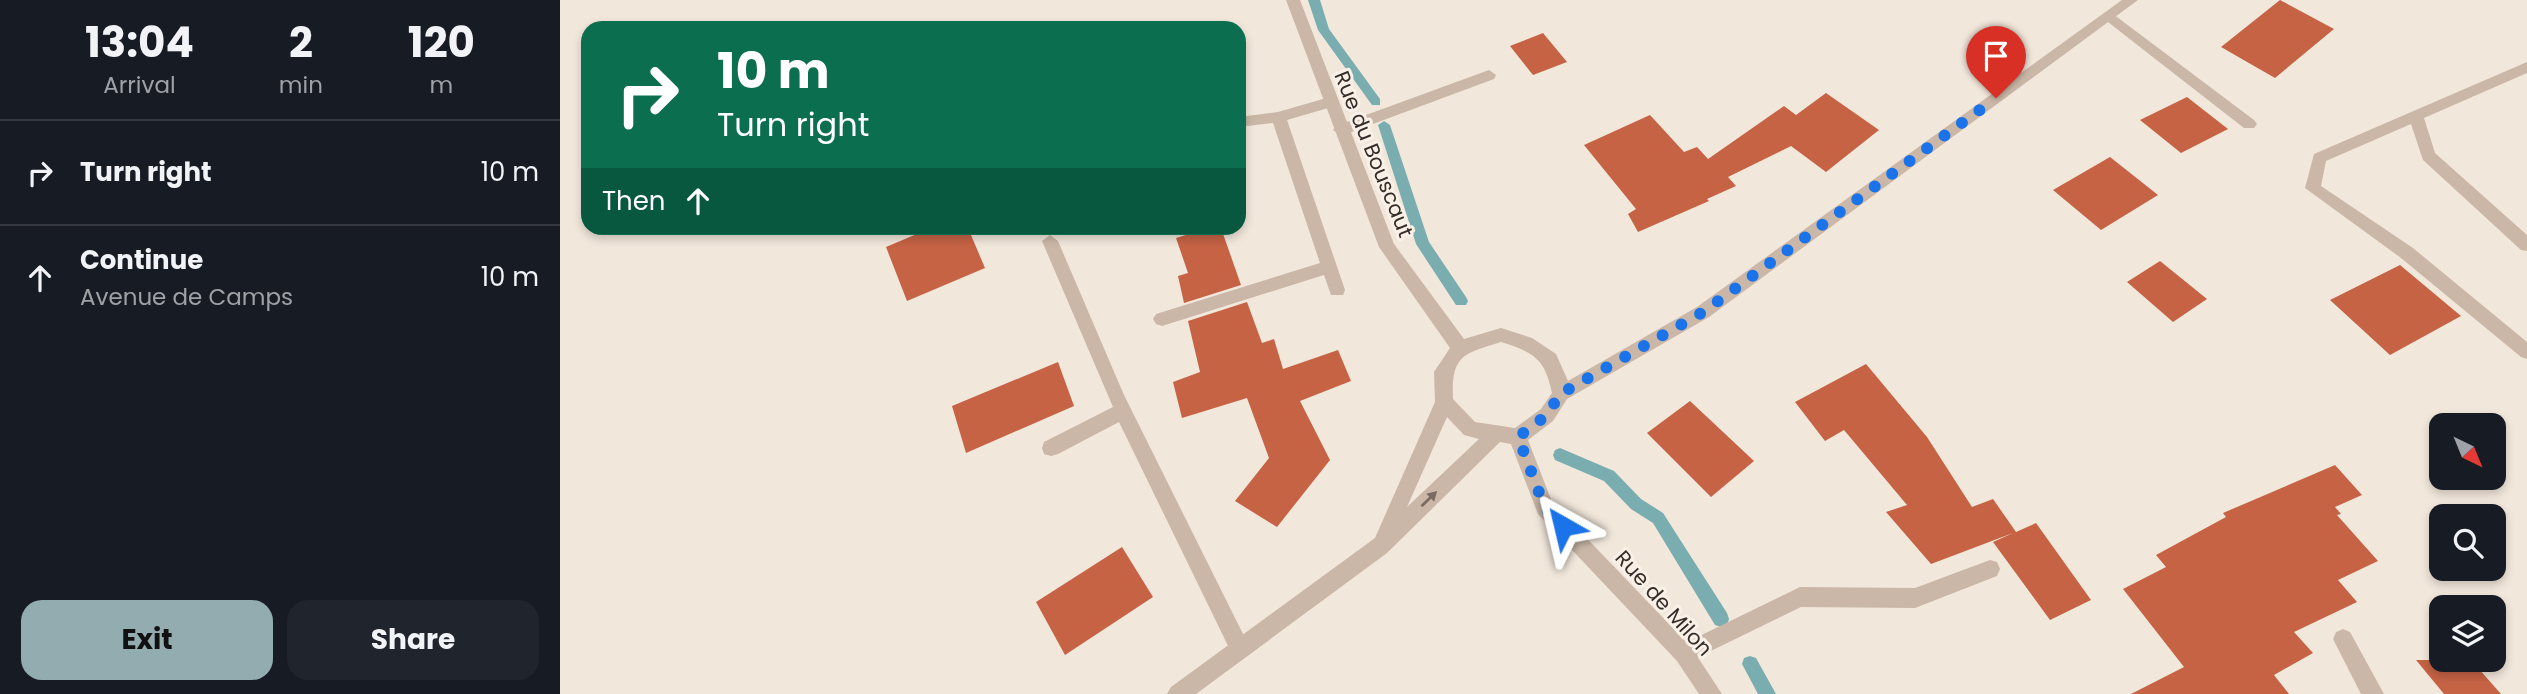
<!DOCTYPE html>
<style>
:root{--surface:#171b24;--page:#20242c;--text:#f1f3f6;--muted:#9ea1a6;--line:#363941;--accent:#92acaf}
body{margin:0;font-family:Poppins,sans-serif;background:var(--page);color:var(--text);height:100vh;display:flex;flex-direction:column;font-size:26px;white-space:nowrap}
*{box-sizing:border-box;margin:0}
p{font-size:23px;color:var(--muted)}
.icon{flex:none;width:38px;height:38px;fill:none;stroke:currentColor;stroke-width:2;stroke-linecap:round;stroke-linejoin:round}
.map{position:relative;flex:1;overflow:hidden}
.panel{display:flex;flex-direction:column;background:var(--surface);width:560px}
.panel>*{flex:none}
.banner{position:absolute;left:21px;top:21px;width:665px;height:214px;border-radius:21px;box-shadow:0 4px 10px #0003;background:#0b6e4f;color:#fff;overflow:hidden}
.needle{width:46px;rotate:137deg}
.buttons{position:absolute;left:1869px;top:413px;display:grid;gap:14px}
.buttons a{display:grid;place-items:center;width:77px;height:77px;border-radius:14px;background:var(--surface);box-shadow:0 4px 10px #0003;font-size:35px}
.pin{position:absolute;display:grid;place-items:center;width:60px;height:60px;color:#fff;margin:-72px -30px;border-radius:50% 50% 50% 0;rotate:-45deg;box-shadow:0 0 7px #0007}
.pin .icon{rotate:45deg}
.me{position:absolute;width:77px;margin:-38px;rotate:323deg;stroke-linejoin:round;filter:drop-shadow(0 0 5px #0008)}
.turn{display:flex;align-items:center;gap:24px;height:147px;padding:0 21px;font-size:32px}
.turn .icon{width:91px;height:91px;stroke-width:2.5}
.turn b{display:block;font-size:49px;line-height:60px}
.then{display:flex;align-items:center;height:66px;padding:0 21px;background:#0003;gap:14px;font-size:26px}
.eta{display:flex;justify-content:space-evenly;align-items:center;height:119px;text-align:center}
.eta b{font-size:42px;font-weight:700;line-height:49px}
.cta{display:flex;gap:14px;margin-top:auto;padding:14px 21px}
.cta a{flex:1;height:80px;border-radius:21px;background:var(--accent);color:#111;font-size:28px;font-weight:700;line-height:80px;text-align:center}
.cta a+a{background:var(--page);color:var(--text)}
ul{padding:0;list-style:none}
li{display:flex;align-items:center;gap:21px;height:105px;padding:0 21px;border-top:2px solid var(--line)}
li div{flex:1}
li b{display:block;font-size:26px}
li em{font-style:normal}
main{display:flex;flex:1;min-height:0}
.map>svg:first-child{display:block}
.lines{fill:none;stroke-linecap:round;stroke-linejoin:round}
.stream{fill:#7aadaf;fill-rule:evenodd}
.building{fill:#c66345}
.service{fill:#cab7a7;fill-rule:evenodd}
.minor{fill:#cab7a7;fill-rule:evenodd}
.oneway{fill:#796b61}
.route{stroke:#1a73e8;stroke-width:12;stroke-dasharray:0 21.6}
.labels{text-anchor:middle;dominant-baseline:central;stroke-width:6;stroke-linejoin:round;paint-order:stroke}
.street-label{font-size:21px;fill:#362c28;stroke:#f9f1e8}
</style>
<main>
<section class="panel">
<div class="eta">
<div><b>13:04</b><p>Arrival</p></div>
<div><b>2</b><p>min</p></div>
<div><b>120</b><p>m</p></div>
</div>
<ul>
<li><svg class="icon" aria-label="right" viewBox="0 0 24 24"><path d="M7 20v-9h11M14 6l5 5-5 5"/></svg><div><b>Turn right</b></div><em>10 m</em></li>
<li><svg class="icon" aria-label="ahead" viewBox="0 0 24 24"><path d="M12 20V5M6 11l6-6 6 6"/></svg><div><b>Continue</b><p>Avenue de Camps</p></div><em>10 m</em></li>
</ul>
<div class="cta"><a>Exit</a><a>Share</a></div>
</section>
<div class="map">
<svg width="1967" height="694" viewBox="0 0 1967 694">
<rect width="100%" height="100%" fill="#f2e7db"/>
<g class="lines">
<!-- stream -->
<path class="stream" d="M748 0H760L769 29 820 99V105H812L758 30Z
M824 121 830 125 869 242 906 297 908 301 906 305H896L856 244 818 125Z
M1000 448 1054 471 1081 499 1103 513 1167 613 1169 619 1167 625 1161 627 1155 625 1093 523 1071 509 1044 481 995 460 993 455 995 450Z
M1190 656 1196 658 1216 694H1198L1182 664 1184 658Z"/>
</g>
<!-- building -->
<path class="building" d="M1720 0 1774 29 1715 78 1661 47Z
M983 33 1007 62 973 75 950 46Z
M1266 93 1319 130 1266 172 1231 146 1168 177 1176 186 1147 199 1149 201 1078 232 1068 214 1076 209 1024 145 1090 115 1124 152 1137 147 1148 159 1224 106 1236 115Z
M1627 97 1668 129 1621 153 1580 120Z
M1550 157 1598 195 1541 230 1493 190Z
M371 228H408L425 268 347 301 326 247Z
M649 228H661L681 285 624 303 618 276 628 273 616 238Z
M1600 261 1647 299 1613 322 1567 282Z
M1840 265 1901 316 1830 355 1770 300Z
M687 302 702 343 714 339 723 369 778 350 791 381 740 401 770 460 717 527 675 501 709 458 687 398 622 418 613 382 640 372 628 321Z
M498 362 514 406 406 453 392 406Z
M1306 364 1367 437 1412 507 1433 499 1456 532 1476 523 1531 600 1490 620 1433 542 1453 533 1371 564 1326 512 1347 505 1284 430 1265 441 1235 402Z
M1130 401 1194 461 1151 497 1087 433Z
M1775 465 1802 495 1775 507 1781 514 1777 515 1818 561 1778 580 1797 602 1734 632 1753 653 1714 675 1729 694H1571L1624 667 1563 589 1606 567 1596 555 1666 517 1663 513Z
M562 547 593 597 505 655 476 602Z
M1856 660H1911L1941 694H1884Z"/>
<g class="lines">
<!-- service -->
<path class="service" d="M1549 11 1694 120 1697 124 1694 128H1684L1544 19 1542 16Z
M1967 62V73L1864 118 1875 153 1967 235V251L1961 250 1863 160 1851 124 1766 161 1761 186 1853 248 1967 342V359L1961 357 1841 258 1745 188 1754 154Z
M929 70 936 75 934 79 786 134 781 136 773 130 776 126Z
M770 97 775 98 777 102 775 106 727 120 785 290 783 295H771L764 275 602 326 596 324 593 319 596 314 760 263 713 123 679 127V117L718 112Z
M490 235 498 241 564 395 687 642 690 649 687 656 680 659 673 656 559 422 498 454 491 456 484 454 482 448 484 442 553 407 482 241Z
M1430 560 1437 562 1440 569 1437 576 1355 608 1241 607 1124 664 1117 661 1114 654 1117 647 1240 587 1355 588Z
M1783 629 1790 632 1824 694H1801L1773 639 1776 632Z"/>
<!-- minor -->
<path class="minor" d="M726 0H740L834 244 904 339 941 328 972 338 996 354 1008 381 1137 307 1562 0H1578L1149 317 1007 399 993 421 968 440 992 502 1131 647 1162 694H1139L1117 661 978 514 951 444 940 442 827 553 636 694H607L611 687 815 538 875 402 874 372 890 348 819 247ZM941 342C973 352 985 358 992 393L981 409 955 428 915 422 893 399C891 355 903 354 941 342ZM887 417 904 435 919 439 847 507Z"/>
</g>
<!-- one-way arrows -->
<defs><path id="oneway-solid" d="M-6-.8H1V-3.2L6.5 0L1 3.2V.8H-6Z" transform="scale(1.75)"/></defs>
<use class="oneway" href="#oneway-solid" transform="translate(869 499) rotate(-44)"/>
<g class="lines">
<!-- route -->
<path class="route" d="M1003 526 985 508 958 437 987 415 1000 394 1143 312 1436 98"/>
</g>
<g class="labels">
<!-- street labels -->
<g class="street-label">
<text transform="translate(814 154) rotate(68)">Rue du Bouscaut</text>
<text transform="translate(1104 603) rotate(48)">Rue de Milon</text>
</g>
</g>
</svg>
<div class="buttons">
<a><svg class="needle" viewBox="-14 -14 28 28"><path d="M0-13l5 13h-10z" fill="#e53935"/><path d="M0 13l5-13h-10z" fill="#9ea1a6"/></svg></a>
<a><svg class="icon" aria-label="search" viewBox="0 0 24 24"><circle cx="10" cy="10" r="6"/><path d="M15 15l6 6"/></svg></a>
<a><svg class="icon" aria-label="layers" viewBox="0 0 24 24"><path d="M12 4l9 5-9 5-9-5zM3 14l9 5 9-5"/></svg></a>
</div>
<div class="pin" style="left:1436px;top:98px;background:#d93025"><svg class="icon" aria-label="arrive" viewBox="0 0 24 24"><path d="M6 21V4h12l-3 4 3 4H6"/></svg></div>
<svg class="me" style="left:1003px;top:526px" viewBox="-20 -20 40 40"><path d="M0-17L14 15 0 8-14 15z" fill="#1a73e8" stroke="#fff" stroke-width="4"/></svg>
<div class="banner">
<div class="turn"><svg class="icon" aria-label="right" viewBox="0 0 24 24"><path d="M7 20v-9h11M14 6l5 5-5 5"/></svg><div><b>10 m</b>Turn right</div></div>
<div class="then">Then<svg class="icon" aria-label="ahead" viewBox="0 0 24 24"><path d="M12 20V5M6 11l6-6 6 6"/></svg></div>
</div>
</div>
</main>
